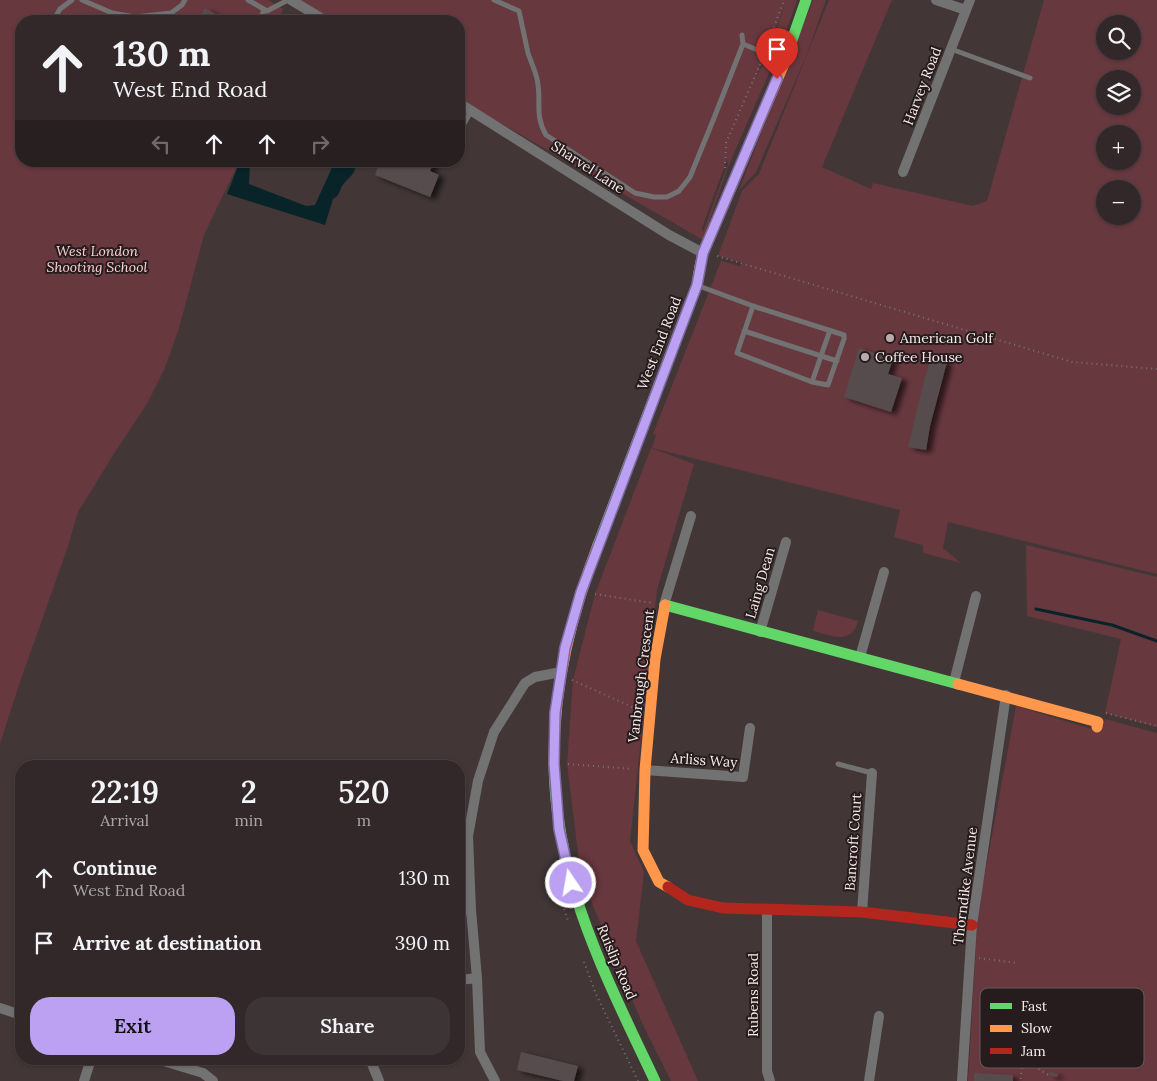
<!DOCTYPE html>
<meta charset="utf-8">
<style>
:root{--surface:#322829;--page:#3d3435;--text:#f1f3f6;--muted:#a8a6a8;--line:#4d4446;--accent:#bca0f2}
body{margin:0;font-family:Lora,serif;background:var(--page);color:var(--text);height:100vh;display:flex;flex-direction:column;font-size:19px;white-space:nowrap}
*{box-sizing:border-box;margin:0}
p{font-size:16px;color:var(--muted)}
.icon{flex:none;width:28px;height:28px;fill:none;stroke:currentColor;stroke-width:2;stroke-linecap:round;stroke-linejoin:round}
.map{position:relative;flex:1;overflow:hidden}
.sheet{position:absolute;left:15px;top:760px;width:450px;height:305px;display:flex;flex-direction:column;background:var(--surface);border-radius:20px;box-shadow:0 1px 4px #0004,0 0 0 1px var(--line)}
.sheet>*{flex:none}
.banner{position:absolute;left:15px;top:15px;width:450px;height:152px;border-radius:20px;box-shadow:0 1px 4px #0004,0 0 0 1px var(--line);background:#322829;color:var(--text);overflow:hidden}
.controls{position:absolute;left:1096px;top:15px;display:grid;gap:10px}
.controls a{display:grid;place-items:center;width:45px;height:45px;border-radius:50%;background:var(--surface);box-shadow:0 1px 4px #0004,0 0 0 1px var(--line);font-size:25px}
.pin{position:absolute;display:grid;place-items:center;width:42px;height:42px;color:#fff;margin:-51px -21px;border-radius:50% 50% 50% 0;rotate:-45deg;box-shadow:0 0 5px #0007}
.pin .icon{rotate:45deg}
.me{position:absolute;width:55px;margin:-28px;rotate:348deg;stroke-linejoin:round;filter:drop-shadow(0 0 4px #0008)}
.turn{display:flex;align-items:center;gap:18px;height:105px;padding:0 15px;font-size:22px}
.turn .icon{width:65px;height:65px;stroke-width:2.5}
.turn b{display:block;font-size:35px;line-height:42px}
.lanes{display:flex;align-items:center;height:48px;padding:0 15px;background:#0003;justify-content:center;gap:25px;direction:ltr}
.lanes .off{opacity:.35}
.eta{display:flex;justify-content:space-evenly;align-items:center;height:85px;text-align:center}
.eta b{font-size:30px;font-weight:600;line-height:35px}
.primary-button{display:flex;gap:10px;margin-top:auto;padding:10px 15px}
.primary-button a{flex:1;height:58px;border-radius:20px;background:var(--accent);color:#111;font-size:20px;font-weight:600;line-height:58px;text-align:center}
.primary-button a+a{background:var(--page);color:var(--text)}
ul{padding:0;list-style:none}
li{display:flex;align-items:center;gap:15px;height:65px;padding:0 15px}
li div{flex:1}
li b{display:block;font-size:19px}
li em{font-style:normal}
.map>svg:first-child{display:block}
.green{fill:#68383f;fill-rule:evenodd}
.water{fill:#082428}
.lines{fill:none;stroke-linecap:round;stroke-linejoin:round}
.stream{stroke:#082428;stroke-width:3}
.building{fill:#574c4d;filter:url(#shadow)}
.path{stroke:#767475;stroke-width:2;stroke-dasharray:1 4;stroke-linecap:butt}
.lane{stroke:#727272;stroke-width:5}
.street{stroke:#727272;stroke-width:10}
.fast{stroke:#63d668;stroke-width:11}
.slow{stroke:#ff974d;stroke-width:11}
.jam{stroke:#b3261e;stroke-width:11}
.route-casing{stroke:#7a689d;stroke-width:12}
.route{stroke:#bca0f2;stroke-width:9}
.poi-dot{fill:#baacad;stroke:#261c1d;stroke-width:2}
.labels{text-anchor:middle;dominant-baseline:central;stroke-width:4;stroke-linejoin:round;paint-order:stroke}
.street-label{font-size:14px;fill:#faebec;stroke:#261c1d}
.park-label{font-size:14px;font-style:italic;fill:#fed1d6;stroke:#261c1d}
.poi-label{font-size:14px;fill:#faebec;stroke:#261c1d;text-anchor:start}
.key{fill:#261c1d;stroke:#665a5b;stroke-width:1}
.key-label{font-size:14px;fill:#faebec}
</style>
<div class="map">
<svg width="1157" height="1081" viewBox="0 0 1157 1081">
<defs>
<filter id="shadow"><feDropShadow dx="5.5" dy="3" stdDeviation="2.5" flood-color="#0009"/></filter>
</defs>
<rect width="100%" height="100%" fill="#423637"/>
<!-- green -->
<path class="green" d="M0 0H268L283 9 278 21H21V161H238L237 166 204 235 179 328 165 368 148 402 112 457 78 512 67 549 20 682 0 744Z
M291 0H797L784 37 777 47H770L786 2 755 80 765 60 769 64V73L728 167 703 240 459 99V21H326ZM727 159 728 164 703 232 702 228Z
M813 0H826L807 54 756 172 739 190Z
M829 0H892L822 167 871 189 873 183 973 206 987 201 1044 0H1157V574L948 522 943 548 961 563 923 553V545L894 537 900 510 652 448 656 435 653 434 721 261 740 266 743 263 718 256 742 191 759 174ZM1105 24H1132V51H1105ZM1105 79H1132V106H1105ZM1105 134H1132V161H1105ZM1105 189H1132V216H1105Z
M651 448 694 464 657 590 630 841 644 872 636 941 698 1081H671L642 1023 581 877 567 764 573 680 595 594Z
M1026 545 1157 577V727L1105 713 1121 639 1027 616Z
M818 610 858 621C852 646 830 635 813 631Z
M1016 706 1101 732 1105 719 1157 733V1081H968L978 911Z"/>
<!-- water -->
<path class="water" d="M240 161H250L249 184 306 206 315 205 335 161H355C358 174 348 177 342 186 339 192 339 196 333 199L325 225 227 194Z"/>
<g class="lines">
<!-- stream -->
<path class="stream" d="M1036 609 1112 625 1157 641"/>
</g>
<!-- building -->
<path class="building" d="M205 8 228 21H197Z
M380 161H434L430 171 439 175 430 197 375 175Z
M859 348 893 359 888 374 902 378 891 412 844 397Z
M931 357 947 362 930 426 926 450 908 447 923 385Z
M521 1052 578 1066 574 1081H563L517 1070Z
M1050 1072 1058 1074 1057 1077 1049 1075Z
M974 1073 1013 1075V1081H974Z"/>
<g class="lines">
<!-- path -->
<path class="path" d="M767 46 784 0
M725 168 726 143 762 60
M717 256 1072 362 1157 369
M595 594 652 603
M572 680 639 710
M1106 713 1157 726
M568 764 633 769
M552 866 555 886 569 923
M979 958 1017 963
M584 962 596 994 638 1081
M981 1044V1047L991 1056
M1042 1048 1054 1045
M986 1051 989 1045 996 1046 998 1053
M1017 1055 1023 1063 1020 1081
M1018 1055 1021 1046 1028 1041C1036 1044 1043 1044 1044 1055L1037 1065 1030 1067 1023 1063
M991 1060 1013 1061 1015 1057 1016 1022
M1034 1067C1039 1068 1043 1073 1049 1075"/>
<!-- lane -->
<path class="lane" d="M82 0 112 13 135 17 171 13 182 5 185 0
M248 0 267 11 288 0
M494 0 519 11C522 25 525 39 528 53 531 62 535 70 537 79 542 100 534 115 546 135L635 193 654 197H667L679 191 690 177 714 118 743 44 782 60
M53 21 60 9 72 0
M259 21 264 10
M742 35 743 44
M951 49 1030 78
M459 133 471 111
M444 162V161
M699 286 753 306 844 335V339L828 385 812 382 737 353 753 306
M744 331 837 361
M812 382 830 330
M838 764 872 773"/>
<!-- street -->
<path class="street" d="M291 0 326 21
M936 0 966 10
M459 103 669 235 703 253
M903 172 970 0
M664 605 691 516
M760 632 786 542
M860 657 884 572
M954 682 976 596
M645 770 743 777 750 728
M767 909V1071L770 1081
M459 911 471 910
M862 912 872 773
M459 980 477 978
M0 1008 21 1015
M157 1059 203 1073 213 1081
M370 1059 379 1081
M84 1081 91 1059
M495 1081 480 1052 477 978 471 910 468 836 478 781 494 732 525 683 535 677 561 672
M869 1081 879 1016
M962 1081 972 925 1006 695"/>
<!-- fast -->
<path class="fast" d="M783 66 806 0
M598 545 697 285 700 267
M665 605 958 684
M554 756C553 877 605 975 655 1081"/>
<!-- slow -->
<path class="slow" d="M700 267 703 253 783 66
M665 605 655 659 645 770 643 850 659 882 668 887
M958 684 1098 722 1097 727
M554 756C554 682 572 613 598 545"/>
<!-- jam -->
<path class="jam" d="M668 887 688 900 723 908 862 912 972 925"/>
</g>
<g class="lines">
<!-- route casing -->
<g class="route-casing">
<path id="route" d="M571 883 559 829 554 764 555 713 565 648 581 592 697 285 703 253 777 79"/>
</g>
<!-- route -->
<use href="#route" class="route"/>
</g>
<!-- markers -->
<g class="poi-dot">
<circle cx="890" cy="338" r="5"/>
<circle cx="865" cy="357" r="5"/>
</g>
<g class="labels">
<!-- street labels -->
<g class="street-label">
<text transform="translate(922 86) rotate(-69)">Harvey Road</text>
<text transform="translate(588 167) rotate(33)">Sharvel Lane</text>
<text transform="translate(659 343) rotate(-69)">West End Road</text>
<text transform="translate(760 583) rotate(-74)">Laing Dean</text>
<text transform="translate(641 676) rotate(-83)">Vanbrough Crescent</text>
<text transform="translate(704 760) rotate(4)">Arliss Way</text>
<text transform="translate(853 842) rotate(-86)">Bancroft Court</text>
<text transform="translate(965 886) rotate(-83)">Thorndike Avenue</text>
<text transform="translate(617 962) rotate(67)">Ruislip Road</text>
<text transform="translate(753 995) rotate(-90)">Rubens Road</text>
</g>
<!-- park labels -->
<g class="park-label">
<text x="97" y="251">West London<tspan x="97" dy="16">Shooting School</tspan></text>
</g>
<!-- poi labels -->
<g class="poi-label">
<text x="900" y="338">American Golf</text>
<text x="875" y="357">Coffee House</text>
</g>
</g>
<!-- legend -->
<rect x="980" y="988" width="164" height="80" rx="8" class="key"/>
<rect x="990" y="1003" width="22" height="6" fill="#63d668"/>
<rect x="990" y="1025" width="22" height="7" fill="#ff974d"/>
<rect x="990" y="1048" width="22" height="6" fill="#b3261e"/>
<g class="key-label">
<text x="1021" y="1011">Fast</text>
<text x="1021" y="1033">Slow</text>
<text x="1021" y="1056">Jam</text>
</g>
</svg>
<div class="controls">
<a><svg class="icon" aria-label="search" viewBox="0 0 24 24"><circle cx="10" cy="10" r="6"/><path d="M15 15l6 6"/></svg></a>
<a><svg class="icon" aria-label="layers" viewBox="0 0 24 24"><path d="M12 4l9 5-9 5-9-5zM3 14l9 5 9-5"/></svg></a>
<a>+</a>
<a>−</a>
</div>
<div class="pin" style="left:777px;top:79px;background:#d93025"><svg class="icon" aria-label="arrive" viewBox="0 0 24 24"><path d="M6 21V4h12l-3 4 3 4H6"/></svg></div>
<svg class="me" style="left:571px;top:883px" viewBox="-20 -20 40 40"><circle r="17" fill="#bca0f2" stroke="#fff" stroke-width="3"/><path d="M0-11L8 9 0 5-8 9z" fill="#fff"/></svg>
<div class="banner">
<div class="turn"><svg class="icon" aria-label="ahead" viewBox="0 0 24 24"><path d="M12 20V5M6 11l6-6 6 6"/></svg><div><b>130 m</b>West End Road</div></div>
<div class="lanes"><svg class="icon off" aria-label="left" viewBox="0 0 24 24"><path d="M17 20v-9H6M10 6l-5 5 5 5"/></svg><svg class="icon" aria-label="ahead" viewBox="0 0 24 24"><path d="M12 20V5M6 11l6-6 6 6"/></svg><svg class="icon" aria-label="ahead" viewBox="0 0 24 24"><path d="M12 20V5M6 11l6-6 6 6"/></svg><svg class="icon off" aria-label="right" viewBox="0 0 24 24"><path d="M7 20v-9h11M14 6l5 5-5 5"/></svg></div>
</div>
<section class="sheet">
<div class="eta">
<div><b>22:19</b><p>Arrival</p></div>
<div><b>2</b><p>min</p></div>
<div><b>520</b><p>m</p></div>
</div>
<ul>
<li><svg class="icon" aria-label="ahead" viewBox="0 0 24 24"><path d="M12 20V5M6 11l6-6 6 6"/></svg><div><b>Continue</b><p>West End Road</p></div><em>130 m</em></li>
<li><svg class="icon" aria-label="arrive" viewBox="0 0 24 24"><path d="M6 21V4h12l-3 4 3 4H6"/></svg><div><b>Arrive at destination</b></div><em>390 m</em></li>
</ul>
<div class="primary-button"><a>Exit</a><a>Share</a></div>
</section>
</div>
